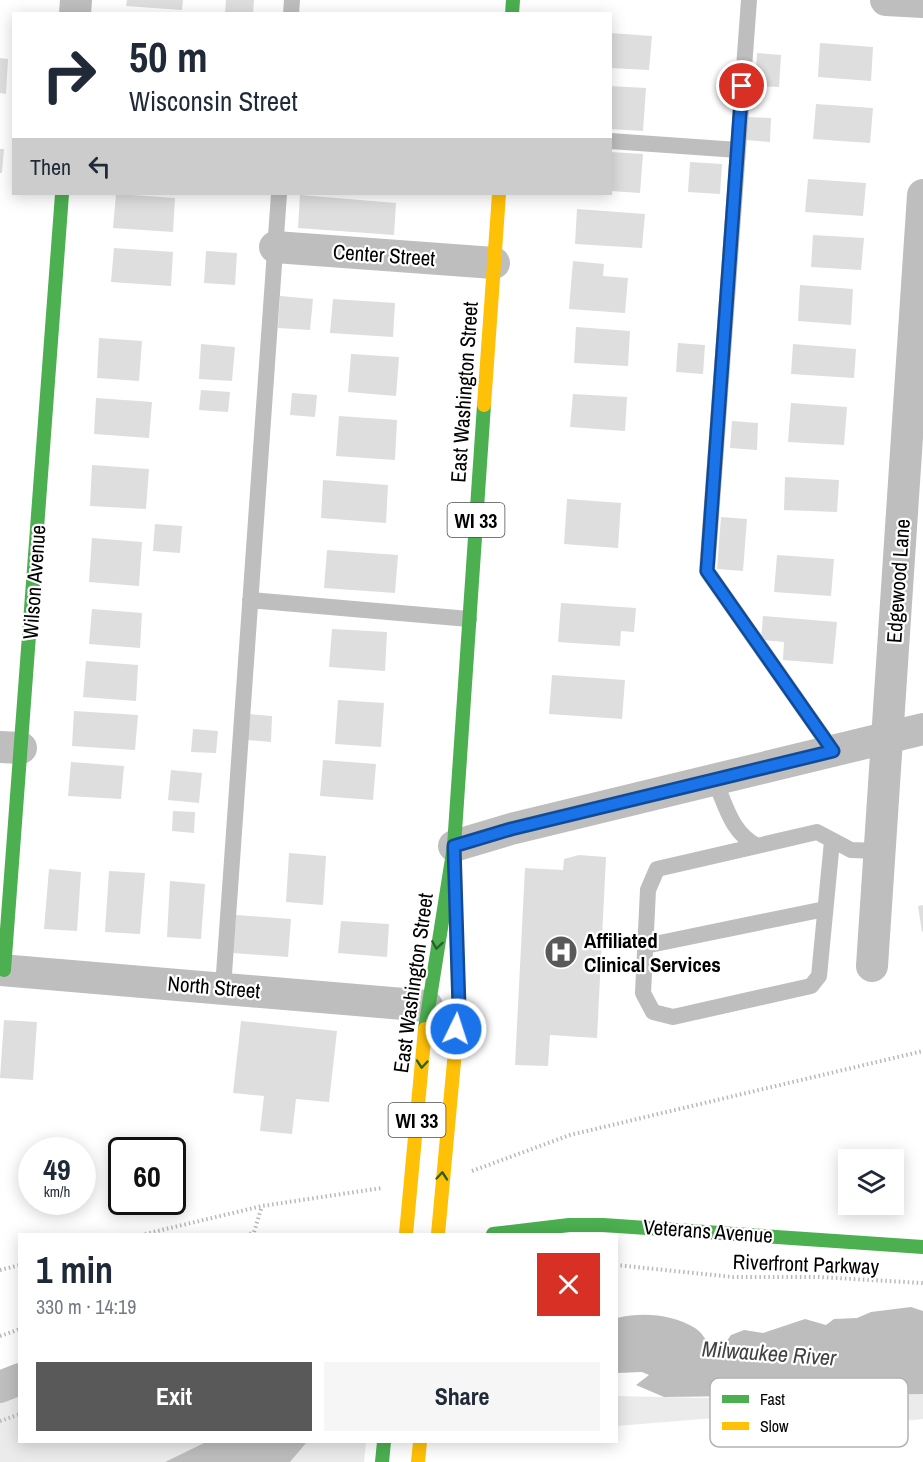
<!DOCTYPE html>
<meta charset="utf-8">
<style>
:root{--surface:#fff;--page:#f6f6f7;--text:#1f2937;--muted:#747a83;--accent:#595959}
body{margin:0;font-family:"Archivo Narrow",sans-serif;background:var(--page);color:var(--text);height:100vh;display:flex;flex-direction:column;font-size:22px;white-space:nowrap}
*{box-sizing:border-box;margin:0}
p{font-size:20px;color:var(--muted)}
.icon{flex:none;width:33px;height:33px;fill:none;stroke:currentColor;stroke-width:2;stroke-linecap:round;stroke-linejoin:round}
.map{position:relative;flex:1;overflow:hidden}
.side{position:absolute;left:18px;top:1233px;width:600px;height:210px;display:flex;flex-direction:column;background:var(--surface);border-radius:0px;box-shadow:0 3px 15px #0003}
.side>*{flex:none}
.hud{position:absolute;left:12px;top:12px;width:600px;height:183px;border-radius:0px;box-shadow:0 3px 15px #0003;background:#fff;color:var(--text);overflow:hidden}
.buttons{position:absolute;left:838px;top:1149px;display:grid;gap:12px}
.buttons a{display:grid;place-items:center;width:66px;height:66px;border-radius:0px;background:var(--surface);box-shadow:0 3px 15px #0003;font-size:30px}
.speed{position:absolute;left:18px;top:1137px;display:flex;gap:12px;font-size:30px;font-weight:700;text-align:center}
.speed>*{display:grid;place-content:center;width:78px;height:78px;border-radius:50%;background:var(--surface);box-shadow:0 3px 15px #0003;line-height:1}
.speed small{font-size:15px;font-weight:400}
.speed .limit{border:3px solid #111;border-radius:9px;background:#fff;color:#111}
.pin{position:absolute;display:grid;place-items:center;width:51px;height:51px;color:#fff;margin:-26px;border:3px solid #fff;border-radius:50%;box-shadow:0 2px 6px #0007}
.me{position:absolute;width:66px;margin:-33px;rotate:4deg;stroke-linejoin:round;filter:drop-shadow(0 0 4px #0008)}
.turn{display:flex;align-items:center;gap:21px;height:126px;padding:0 18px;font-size:27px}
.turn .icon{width:78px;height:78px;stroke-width:2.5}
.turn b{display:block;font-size:42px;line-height:51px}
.then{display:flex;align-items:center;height:57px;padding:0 18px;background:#0003;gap:12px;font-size:22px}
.round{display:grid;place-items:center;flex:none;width:63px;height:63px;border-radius:0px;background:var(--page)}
.head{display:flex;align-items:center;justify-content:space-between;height:102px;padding:0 18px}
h1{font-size:36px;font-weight:800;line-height:45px}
.cta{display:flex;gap:12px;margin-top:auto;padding:12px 18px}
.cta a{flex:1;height:69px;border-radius:0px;background:var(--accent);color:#fff;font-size:24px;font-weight:800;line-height:69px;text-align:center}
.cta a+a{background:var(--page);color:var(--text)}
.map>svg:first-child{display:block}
.green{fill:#ebebeb}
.water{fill:#bdbdbd}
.building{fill:#dedede}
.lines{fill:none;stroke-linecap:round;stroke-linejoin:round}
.path{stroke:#b9b9b9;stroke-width:4;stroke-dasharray:1.5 3;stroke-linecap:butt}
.lane{stroke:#bebebe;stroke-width:16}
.street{stroke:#bebebe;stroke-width:32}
.fast{stroke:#4caf50;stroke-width:14}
.slow{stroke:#ffc107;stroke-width:14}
.oneway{stroke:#2a602c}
.route-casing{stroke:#114b97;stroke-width:15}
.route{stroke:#1a73e8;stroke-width:10}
.labels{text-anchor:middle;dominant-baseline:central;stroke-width:4.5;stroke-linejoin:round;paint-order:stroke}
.shield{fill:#fff;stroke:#4c4c4c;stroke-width:1.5}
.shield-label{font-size:20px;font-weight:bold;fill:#000}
.street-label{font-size:21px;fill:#000;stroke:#fff}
.poi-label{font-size:21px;font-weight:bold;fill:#000;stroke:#fff;text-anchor:start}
.water-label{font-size:22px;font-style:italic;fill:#424242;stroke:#fff}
.key{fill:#fff;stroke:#b2b2b2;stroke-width:1.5}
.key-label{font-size:16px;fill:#000}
</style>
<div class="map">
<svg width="923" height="1462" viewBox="0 0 923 1462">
<rect width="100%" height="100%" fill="#fff"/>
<!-- green -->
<path class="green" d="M844 1393 923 1394V1419L841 1427 727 1417 617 1426V1396L708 1398Z
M19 1395 20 1442H206L165 1462H0V1401Z
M307 1442H366L364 1462H290Z"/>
<!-- water -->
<path class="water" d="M911 1307 923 1311V1394L664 1397 636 1385 649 1375 642 1372 617 1373V1318C642 1312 672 1314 695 1328 702 1332 705 1340 711 1345L726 1342 731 1335 744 1330 763 1333 805 1319 826 1325 834 1319 857 1318 871 1312Z
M206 1442H307L290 1462H165Z"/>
<!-- building -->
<path class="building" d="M127 0H183L182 10 126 6Z
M226 0H254L253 14H225Z
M610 33 652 36 649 70 610 68Z
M820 43 873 47 871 81 818 77Z
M757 53 781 55 779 87 755 86Z
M0 58 8 59 6 94 0 93Z
M610 86 646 88 643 131 610 129Z
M816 104 873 108 870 143 813 139Z
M748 117 771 118 770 142 746 140Z
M0 149H4L2 173H0Z
M610 152 643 154 640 193 610 191Z
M690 162 722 164 720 194 688 192Z
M808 179 866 183 863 216 805 212Z
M116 194 175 198 173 232 113 228Z
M300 195 396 203 394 235 298 228Z
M577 209 645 214 642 248 575 244Z
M813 235 864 238 861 270 811 267Z
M114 248 173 252 171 286 111 282Z
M206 251 237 253 235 285 204 283Z
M573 261 604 264 603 276 628 278 625 313 569 309Z
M800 285 853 289 851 325 798 321Z
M280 296 313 299 310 330 278 328Z
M333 299 395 303 393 337 330 333Z
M576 327 630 331 628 366 574 363Z
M99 338 142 341 139 381 97 378Z
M678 343 705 345 703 374 676 372Z
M201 344 235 347 232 381 199 379Z
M793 344 856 349 854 378 791 374Z
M351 354 399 357 396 396 348 392Z
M201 390 230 392 228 412 199 410Z
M292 393 317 395 315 417 290 415Z
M573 394 627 397 625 431 570 427Z
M96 398 152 402 149 438 94 434Z
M791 403 847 407 844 445 788 442Z
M339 416 397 420 395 460 336 456Z
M732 421 758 423 757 450 730 448Z
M92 465 149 469 146 509 90 506Z
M785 477 839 480 837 512 784 510Z
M323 480 388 485 386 523 321 518Z
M567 499 621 503 618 548 564 544Z
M721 517 747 519 743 571 717 569Z
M155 524 182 526 180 553 153 551Z
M92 538 142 542 139 586 89 582Z
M327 550 398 555 395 593 324 588Z
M777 555 834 559 831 596 774 592Z
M561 603 636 608 634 632 621 631 620 646 558 642Z
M92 609 142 613 140 648 89 644Z
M763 616 837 622 833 664 783 660 784 642 761 640Z
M332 629 387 632 385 671 329 667Z
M86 661 138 665 136 701 83 697Z
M552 675 625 680 622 719 549 714Z
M338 700 384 703 381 747 335 744Z
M74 711 138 715 135 750 72 746Z
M248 714 272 716 271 742 247 740Z
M193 729 218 731 216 753 191 752Z
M323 760 376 764 373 800 320 796Z
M71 762 124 766 121 799 68 796Z
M171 770 202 773 199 803 168 800Z
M173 811 195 812 194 833 172 831Z
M289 853 326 856 323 905 286 902Z
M579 855 606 857 597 1038 550 1035 548 1066 515 1065 525 868 563 870 564 859Z
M49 869 81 872 77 931 44 929Z
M109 871 145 873 140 934 105 932Z
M170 881 205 884 201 939 167 937Z
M923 905V931L922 932 918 906Z
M236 915 291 919 288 957 233 953Z
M341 921 389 924 387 957 338 953Z
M4 1020 37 1022 33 1080 0 1078Z
M241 1021 337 1031 329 1102 296 1099 292 1134 260 1131 264 1096 233 1093Z"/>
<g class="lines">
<!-- path -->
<path class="path" d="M472 1171 570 1135 923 1051
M145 1234 262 1206 382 1188
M250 1234 254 1232 262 1206
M616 1265 733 1277H818L923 1283
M0 1270 20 1265
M0 1336 20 1329
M0 1421 20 1414"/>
<!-- lane -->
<path class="lane" d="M749 0 707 571 833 751
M291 14 292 0
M610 141 738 150
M250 600 469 619
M715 781C726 806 731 832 757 846L817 832 851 850 880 851
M757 846 657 869 648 890 643 993 653 1012 673 1017 811 986 819 976 832 841
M645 946 825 909
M223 988 279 194"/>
<!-- street -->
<path class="street" d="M886 0 923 2
M75 14 76 0
M275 247 494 263
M0 747 21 748
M454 846 511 829 923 729
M872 966 923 195
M0 970 427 1006
M0 1387 20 1379"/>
<!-- fast -->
<path class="fast" d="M512 14 513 0
M4 970 62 194
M425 1029 454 846 484 405
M493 1234 569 1225H603L923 1247
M382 1462 384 1442"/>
<!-- slow -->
<path class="slow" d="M484 405 499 194
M406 1234 425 1029
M438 1234 459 1008 456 923
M418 1462 420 1442"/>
</g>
<!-- one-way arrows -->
<defs><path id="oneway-chevron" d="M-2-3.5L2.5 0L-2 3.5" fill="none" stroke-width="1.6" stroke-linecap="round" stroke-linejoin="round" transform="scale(1.5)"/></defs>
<g class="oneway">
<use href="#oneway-chevron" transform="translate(437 945) rotate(99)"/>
<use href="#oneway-chevron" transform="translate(422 1064) rotate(95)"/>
<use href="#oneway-chevron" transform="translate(442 1176) rotate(-85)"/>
</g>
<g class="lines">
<!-- route casing -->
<g class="route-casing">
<path id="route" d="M456 1029 459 1008 454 846 511 829 833 751 707 571 742 86"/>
</g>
<!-- route -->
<use href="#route" class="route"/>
</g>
<!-- icons -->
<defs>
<g id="hospital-disc" transform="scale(1.725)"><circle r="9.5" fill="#595959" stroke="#fff"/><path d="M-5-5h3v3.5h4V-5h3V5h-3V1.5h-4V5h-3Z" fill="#fff"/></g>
</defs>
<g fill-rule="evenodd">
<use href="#hospital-disc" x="561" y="952"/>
</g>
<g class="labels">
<!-- shield labels -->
<g class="shield">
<rect x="447.5" y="503" width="57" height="34" rx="4.5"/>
<rect x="388.5" y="1103" width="57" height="34" rx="4.5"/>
</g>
<g class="shield-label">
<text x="476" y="520">WI 33</text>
<text x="417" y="1120">WI 33</text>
</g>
<!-- street labels -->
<g class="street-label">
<text transform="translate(384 255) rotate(4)">Center Street</text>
<text transform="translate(464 392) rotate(-86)">East Washington Street</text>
<text transform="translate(898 581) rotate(-86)">Edgewood Lane</text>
<text transform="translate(34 582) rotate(-86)">Wilson Avenue</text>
<text transform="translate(413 983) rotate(-82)">East Washington Street</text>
<text transform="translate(214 987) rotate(5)">North Street</text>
<text transform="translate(708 1231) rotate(4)">Veterans Avenue</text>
<text transform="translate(806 1264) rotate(2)">Riverfront Parkway</text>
</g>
<!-- poi labels -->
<g class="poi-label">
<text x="584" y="940">Affiliated<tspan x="584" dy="24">Clinical Services</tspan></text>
</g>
<!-- water labels -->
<g class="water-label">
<text transform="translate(769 1353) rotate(4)">Milwaukee River</text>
</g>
</g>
<!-- legend -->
<rect x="710" y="1378" width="198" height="69" rx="9" class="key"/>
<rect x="722" y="1395" width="27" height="8" fill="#4caf50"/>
<rect x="722" y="1422" width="27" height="8" fill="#ffc107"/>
<g class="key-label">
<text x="760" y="1405">Fast</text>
<text x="760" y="1432">Slow</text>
</g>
</svg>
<div class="buttons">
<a><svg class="icon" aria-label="layers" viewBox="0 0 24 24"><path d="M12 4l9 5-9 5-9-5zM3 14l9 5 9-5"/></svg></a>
</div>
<div class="speed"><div>49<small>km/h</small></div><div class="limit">60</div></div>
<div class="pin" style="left:742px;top:86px;background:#d93025"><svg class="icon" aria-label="arrive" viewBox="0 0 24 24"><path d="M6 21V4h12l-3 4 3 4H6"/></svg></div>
<svg class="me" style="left:456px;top:1029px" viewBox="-20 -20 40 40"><circle r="17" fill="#1a73e8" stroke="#fff" stroke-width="3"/><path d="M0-11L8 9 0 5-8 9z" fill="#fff"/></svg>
<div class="hud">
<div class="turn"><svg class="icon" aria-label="right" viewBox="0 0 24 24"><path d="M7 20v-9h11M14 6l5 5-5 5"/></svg><div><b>50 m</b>Wisconsin Street</div></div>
<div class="then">Then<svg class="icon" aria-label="left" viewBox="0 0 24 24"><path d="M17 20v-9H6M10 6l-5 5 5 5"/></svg></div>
</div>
<section class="side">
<div class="head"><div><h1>1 min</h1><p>330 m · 14:19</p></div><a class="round" style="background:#d93025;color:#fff"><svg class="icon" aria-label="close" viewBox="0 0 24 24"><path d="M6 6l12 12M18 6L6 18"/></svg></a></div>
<div class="cta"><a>Exit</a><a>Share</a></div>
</section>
</div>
